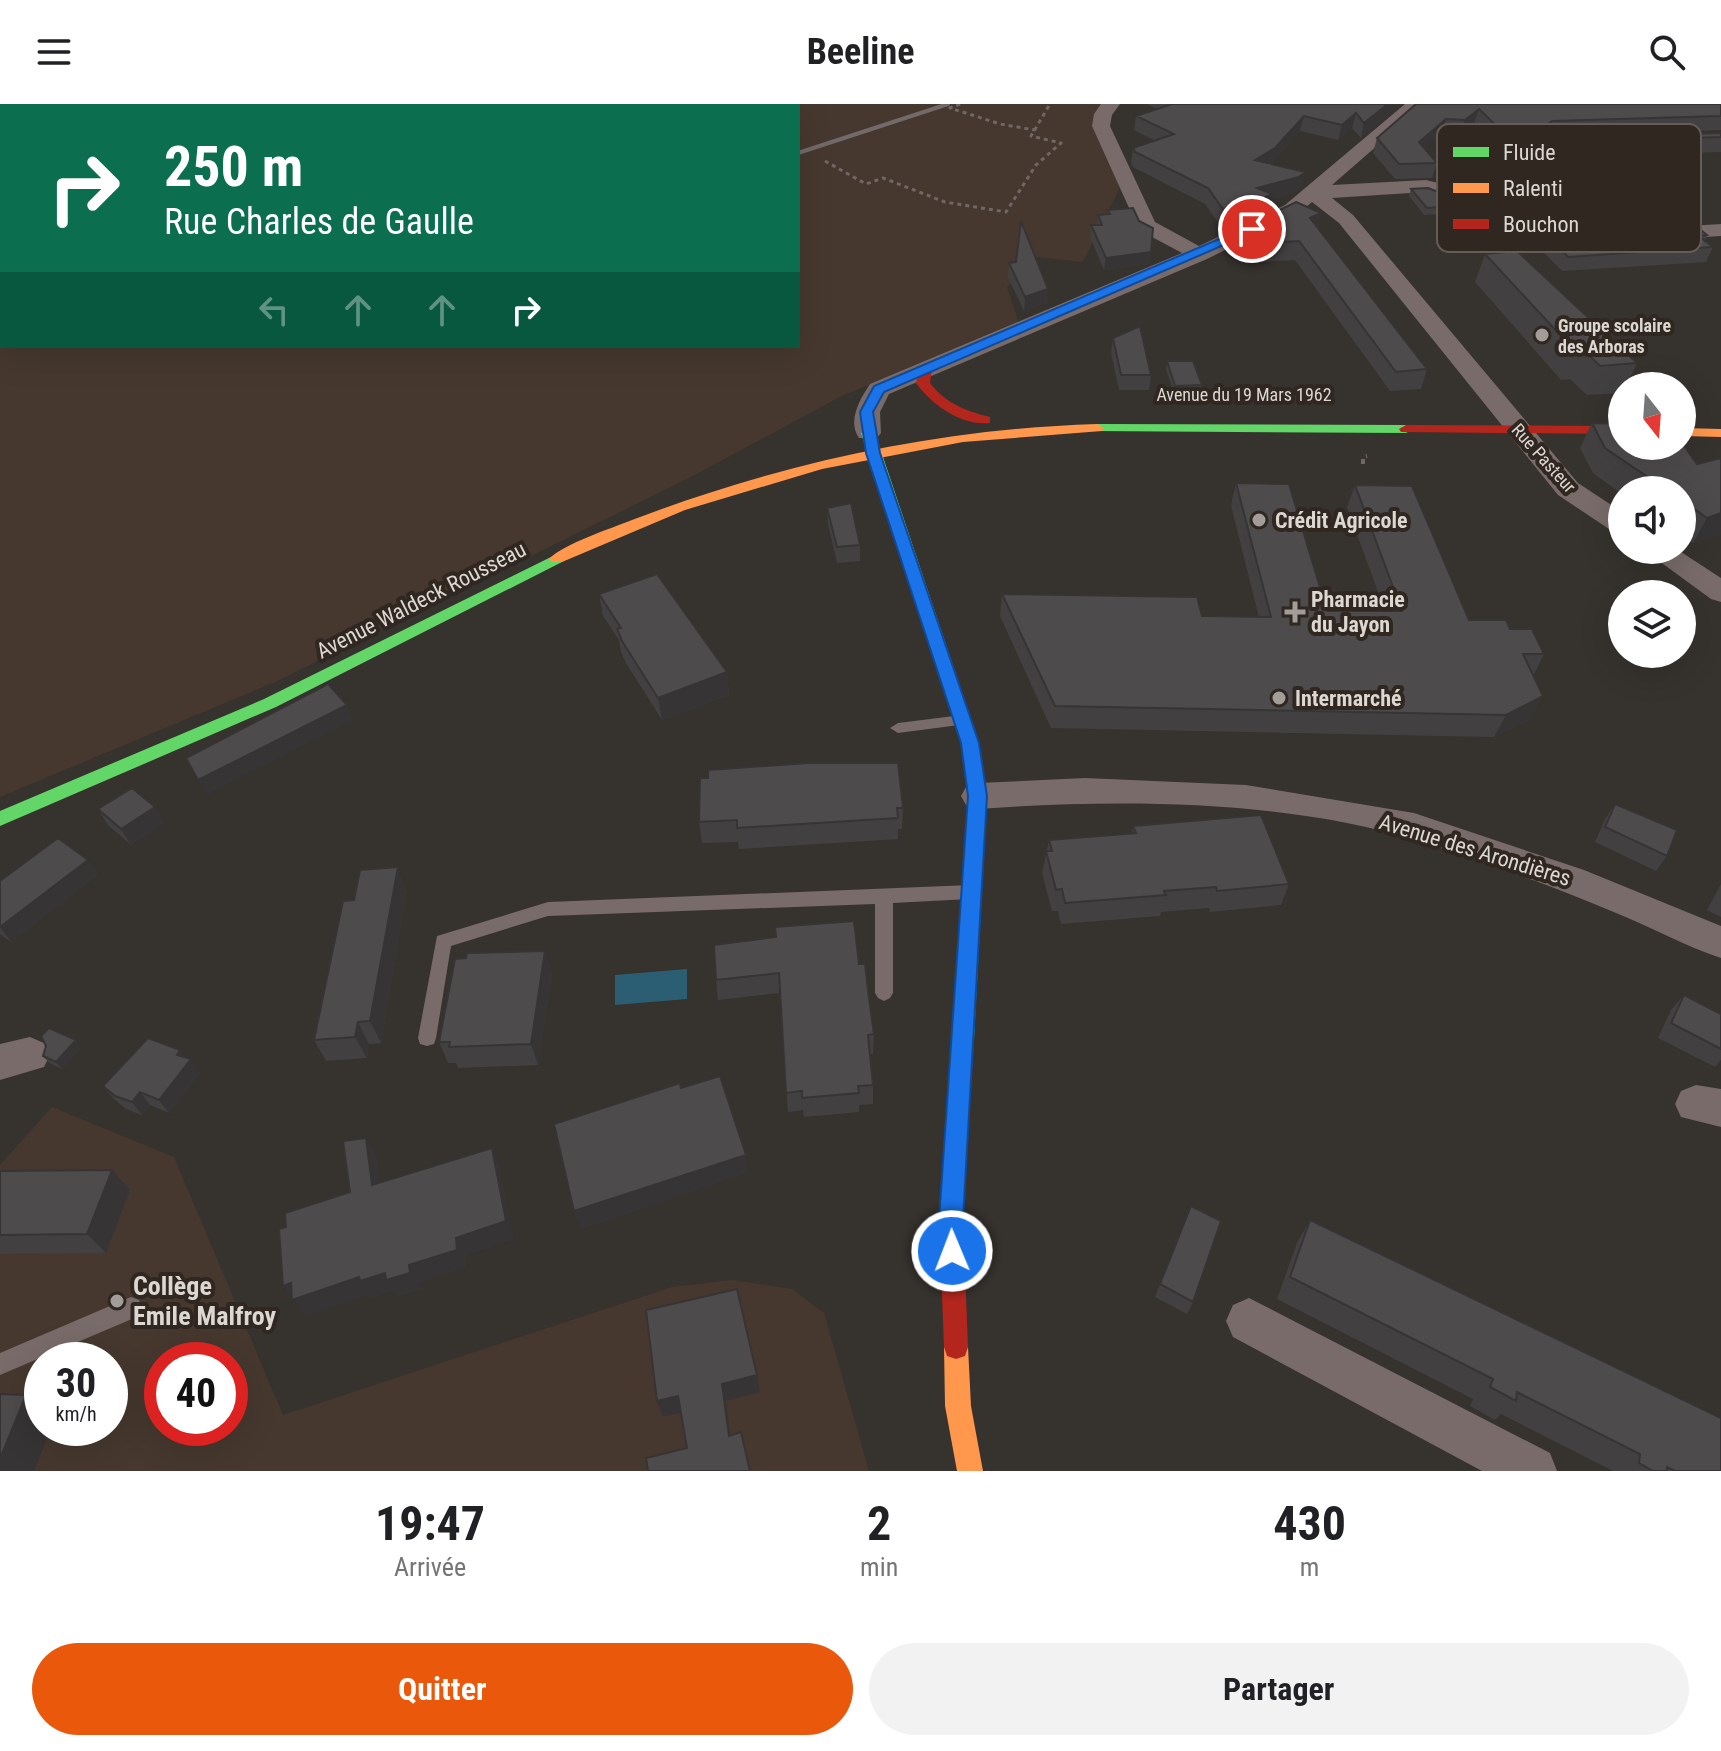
<!DOCTYPE html>
<html lang="fr">
<meta charset="utf-8">
<style>
:root{--surface:#fff;--page:#f2f2f2;--text:#202124;--muted:#757577;--accent:#ea580c}
body{margin:0;font-family:"Roboto Condensed",sans-serif;background:var(--page);color:var(--text);height:100vh;display:flex;flex-direction:column;font-size:30px;white-space:nowrap}
*{box-sizing:border-box;margin:0}
p{font-size:26px;color:var(--muted)}
.icon{flex:none;width:44px;height:44px;fill:none;stroke:currentColor;stroke-width:2;stroke-linecap:round;stroke-linejoin:round}
.map{position:relative;height:1367px;overflow:hidden}
.side{display:flex;flex-direction:column;background:var(--surface);flex:1}
.side>*{flex:none}
.guide{position:absolute;left:0px;top:0px;width:800px;height:244px;box-shadow:0 8px 32px #0002;background:#0b6e4f;color:#fff;overflow:hidden}
.needle{width:52px;rotate:163deg}
.controls{position:absolute;left:1608px;top:268px;display:grid;gap:16px}
.controls a{display:grid;place-items:center;width:88px;height:88px;border-radius:50%;background:var(--surface);box-shadow:0 8px 32px #0002;font-size:40px}
.speed{position:absolute;left:24px;top:1238px;display:flex;gap:16px;font-size:40px;font-weight:700;text-align:center}
.speed>*{display:grid;place-content:center;width:104px;height:104px;border-radius:50%;background:var(--surface);box-shadow:0 8px 32px #0002;line-height:1}
.speed small{font-size:20px;font-weight:400}
.speed .limit{border:12px solid #d22;background:#fff;color:#111}
.pin{position:absolute;display:grid;place-items:center;width:68px;height:68px;color:#fff;margin:-34px;border:4px solid #fff;border-radius:50%;box-shadow:0 2px 8px #0007}
.me{position:absolute;width:88px;margin:-44px;rotate:359deg;stroke-linejoin:round;filter:drop-shadow(0 0 6px #0008)}
.turn{display:flex;align-items:center;gap:28px;height:168px;padding:0 32px;font-size:36px}
.turn .icon{width:104px;height:104px;stroke-width:2.5}
.turn b{display:block;font-size:56px;line-height:68px}
.lanes{display:flex;align-items:center;height:76px;padding:0 32px;background:#0003;justify-content:center;gap:40px;direction:ltr}
.lanes .off{opacity:.35}
.eta{display:flex;justify-content:space-evenly;align-items:center;height:136px;text-align:center}
.eta b{font-size:48px;font-weight:700;line-height:56px}
.primary-button{display:flex;gap:16px;margin-top:auto;padding:16px 32px}
.primary-button a{flex:1;height:92px;border-radius:48px;background:var(--accent);color:#fff;font-size:32px;font-weight:700;line-height:92px;text-align:center}
.primary-button a+a{background:var(--page);color:var(--text)}
header{display:flex;justify-content:space-between;align-items:center;height:104px;padding:0 32px;background:var(--surface);font-size:36px;font-weight:700}
.map>svg:first-child{display:block}
.built{fill:#46382e;fill-rule:evenodd}
.water{fill:#2c5e73}
.lines{fill:none;stroke-linecap:round;stroke-linejoin:round}
.path-far1{stroke:#706664;stroke-width:3;stroke-dasharray:4 4;stroke-linecap:butt}
.path{stroke:#706664;stroke-width:4;stroke-dasharray:5 5;stroke-linecap:butt}
.lane{fill:#786b6a;fill-rule:evenodd}
.street{fill:#786b6a;fill-rule:evenodd}
.fast{fill:#63d668;fill-rule:evenodd}
.slow{fill:#ff974d;fill-rule:evenodd}
.jam{fill:#b3261e;fill-rule:evenodd}
.rail{stroke:#726968;stroke-width:4}
.wall{fill:#434041}
.shaded-wall{fill:#373435}
.building{fill:#4e4b4c;stroke:#373435;stroke-width:2}
.route{fill:#1a73e8;stroke:#114b97;stroke-width:2}
.poi-dot{fill:#a39d99;stroke:#302721;stroke-width:3}
.labels{text-anchor:middle;dominant-baseline:central;stroke-width:8;stroke-linejoin:round;paint-order:stroke}
.far-poi-label{font-size:18px;font-weight:bold;fill:#ddd7d2;stroke:#302721;text-anchor:start}
.far-street-label{font-size:18px;fill:#ddd7d2;stroke:#302721}
.poi-label{font-size:22px;font-weight:bold;fill:#ddd7d2;stroke:#302721;text-anchor:start}
.street-label{font-size:22px;fill:#ddd7d2;stroke:#302721}
.near-poi-label{font-size:26px;font-weight:bold;fill:#ddd7d2;stroke:#302721;text-anchor:start}
.key{fill:#302721;stroke:#645c56;stroke-width:2}
.key-label{font-size:22px;fill:#ddd7d2}
</style>
<header><svg class="icon" aria-label="menu" viewBox="0 0 24 24"><path d="M4 6h16M4 12h16M4 18h16"/></svg>Beeline<svg class="icon" aria-label="search" viewBox="0 0 24 24"><circle cx="10" cy="10" r="6"/><path d="M15 15l6 6"/></svg></header>
<div class="map">
<svg width="1721" height="1367" viewBox="0 0 1721 1367">
<rect width="100%" height="100%" fill="#36322e"/>
<!-- built -->
<path class="built" d="M0 0H1112L1101 14 1125 73 1083 158 1037 153 1007 183 1018 217 840 293 691 373 275 578 0 693ZM2 2H798V242H2Z
M52 1003 174 1053 283 1311 672 1183 732 1176 792 1185 824 1209 869 1367H0V1061ZM42 1256H110V1324H42ZM162 1256H230V1324H162Z"/>
<!-- water -->
<path class="water" d="M687 865V895L615 901V871Z"/>
<g class="lines">
<!-- path-far1 -->
<path class="path-far1" d="M960 0 950 4 1000 20 1035 26
M825 57 866 80 883 74 945 98 1006 108 1036 61 1061 39 1031 32 1050 0"/>
<!-- path -->
<path class="path" d="M1363 360V353L1367 352"/>
<!-- lane -->
<path class="lane" d="M962 611 970 616 967 620 898 629 890 624 898 619Z
M970 781 976 783 979 788 976 793 970 795 893 799V889L890 894 884 897 878 894 875 889V800L548 812 451 842 436 934 434 940 427 942 420 940 418 934 437 832 548 798Z
M131 1193 139 1196 142 1204 139 1212 0 1271V1249Z"/>
<!-- street -->
<path class="street" d="M614 0H646L647 2H615Z
M1101 0H1120L1112 11 1110 22 1155 118 1199 142 1285 101 1405 0H1425L1332 81 1426 76 1450 82 1481 97 1564 96 1567 100 1564 104 1557 106 1478 109 1426 88 1332 94 1353 111 1578 379 1622 408V430L1612 427 1558 391 1339 119 1312 98 1299 109 1207 155 889 290 880 308 881 329 877 334H859C847 317 860 295 870 280L1182 149 1139 126 1092 22 1094 10Z
M1721 120V132L1656 136 1645 130 1656 124Z
M1644 446H1678L1721 474V498L1711 495Z
M1085 674 1246 681 1414 709 1584 766 1721 822V854C1685 842 1651 823 1616 809 1552 782 1488 759 1422 738 1287 695 1118 695 978 705L966 701 961 692 966 683 978 679Z
M30 933 44 939 50 951 44 963 0 976V940Z
M1696 981 1721 985V1023L1681 1013 1675 1000 1681 987Z
M1249 1194 1550 1349 1557 1367H1482L1233 1233 1226 1217 1233 1201Z"/>
<!-- fast -->
<path class="fast" d="M1097 320 1406 321 1413 325 1406 329 1092 327 1090 324Z
M868 325 875 329 979 639 987 692 974 935 970 941 963 944 956 941 952 935 969 692 961 639 861 329Z
M557 450 565 455 562 458 276 603 0 722V707L264 595Z"/>
<!-- slow -->
<path class="slow" d="M1097 320 1104 324 1102 327 963 338 822 365 685 406 562 458H552L549 455C565 439 610 425 632 416 782 359 937 325 1097 320Z
M1682 324 1721 325V333L1682 332Z
M956 1231 965 1234 968 1243 971 1302 983 1367H957L945 1302 944 1243 947 1234Z"/>
<!-- jam -->
<path class="jam" d="M926 261 932 265 930 279C945 299 966 307 990 313V319C961 322 932 301 916 279L920 265Z
M1406 321 1622 322V330L1401 328 1399 325Z
M963 926 970 929 974 935 963 1116 968 1243 965 1252 956 1255 947 1252 944 1243 939 1116 952 935 956 929Z"/>
<!-- rail -->
<path class="rail" d="M798 49 948 0"/>
</g>
<!-- wall -->
<path class="wall" d="M95 0H590L587 2H96Z
M1147 0H1401L1361 34 1352 24 1338 36 1300 27 1271 60 1305 68 1302 83 1295 88 1271 95 1268 106 1224 127 1205 100 1133 63 1131 59 1133 44 1154 36 1134 26 1136 12 1157 5Z
M1416 0H1721V26L1548 32 1553 35 1721 29V48L1585 52 1628 91 1677 104 1670 120 1624 122 1594 93 1586 90 1482 94 1459 83 1464 68 1520 65 1474 19 1460 30H1441L1424 44 1437 59 1432 74 1395 75 1373 49 1377 34Z
M1411 85 1471 101 1468 108 1424 111 1409 92Z
M1512 97 1616 126 1707 131 1705 137 1713 143 1706 158 1562 167 1507 111Z
M1107 106 1149 160 1104 166 1090 133 1091 121H1097L1098 111 1107 110Z
M1317 123 1427 265 1421 285 1390 287 1295 156 1247 159 1236 144 1240 125Z
M1485 150 1637 259 1626 282H1622V289L1587 291 1570 275 1561 276 1475 178Z
M1009 159 1048 185 1046 199 1024 207 1008 173Z
M1113 234 1151 271 1149 286H1119L1111 249Z
M1167 257 1202 281 1200 289H1174L1166 265Z
M1592 319 1697 360 1721 354V430L1693 439 1682 432V386H1622V390L1593 369 1580 344Z
M1236 379 1327 507H1385L1347 403 1355 381 1469 516 1510 525 1544 550 1533 572 1531 615 1494 633 1051 624 1000 512 1002 490 1202 512 1259 513 1231 401Z
M827 404 860 441V457L837 459 828 420Z
M599 490 727 568 729 591 662 616 626 559 621 548 619 536 603 512Z
M1615 700 1667 752 1656 767 1595 738 1605 715Z
M155 703 164 719 131 741 108 721 98 705Z
M903 704 902 725H898V735L739 745 738 738 702 739 699 718Z
M1133 722 1289 780 1281 801 1210 808 1209 804 1161 808 1160 812 1061 820 1058 807H1052L1042 769 1049 736 1132 729Z
M88 756 98 771 11 838 0 830V777Z
M1721 780V813L1707 806Z
M407 786 381 939 369 940 367 954 326 957 314 936 354 796Z
M859 860 874 930 873 950H870L873 981V1000L859 1001V1008L804 1013 803 1006 788 1008 780 889 718 896 716 876Z
M552 868 538 961 458 964 456 959H448L439 938Z
M1684 891 1721 910V956L1715 963 1658 934 1671 906Z
M82 944 62 965 49 959 43 952Z
M186 954 200 969 169 1009 150 1001 142 1011 126 1005 114 995 103 982Z
M0 1067 130 1086 106 1149 0 1150Z
M1191 1102 1193 1198 1187 1210 1155 1193Z
M1310 1116 1721 1367H1613L1501 1310 1495 1316 1470 1302 1473 1295 1277 1195 1297 1139Z"/>
<!-- shaded-wall -->
<path class="shaded-wall" d="M333 0H357L358 2H329Z
M467 0H479V2H463Z
M517 0H590L587 2H511L510 1Z
M1388 0H1401L1361 34 1364 19Z
M1479 5 1474 19 1460 30 1465 16Z
M1356 9 1352 24 1338 36 1342 21Z
M1304 12 1300 27 1272 59 1252 71 1255 56Z
M1446 15 1441 30 1414 53 1419 38Z
M1552 17 1547 32 1540 27Z
M1305 68 1302 83 1295 88 1271 95 1268 106 1224 127 1227 111 1257 84Z
M1321 109 1316 127 1310 114Z
M1151 148 1149 160 1104 166 1106 154Z
M1048 185 1046 199 1024 207 1025 193Z
M1721 409V430L1693 439 1707 414Z
M727 568 729 591 662 616 658 594Z
M1543 592 1531 615 1494 633 1506 611Z
M347 601 353 616 207 691 198 676Z
M155 703 164 719 131 741 121 725Z
M88 756 98 771 11 838 0 823Z
M398 763 407 786 381 939 370 917Z
M545 847 552 868 538 961 531 940Z
M358 918 369 940 367 954 355 933Z
M76 936 82 944 62 965 56 958Z
M180 946 189 958 191 955 200 969 169 1009 159 996 177 951Z
M140 988 150 1001 142 1011 132 998Z
M366 1034 377 1053 383 1099 372 1081Z
M492 1044 500 1063 514 1135 465 1152 467 1163 420 1179 421 1186 397 1193 393 1187 372 1194 369 1191 306 1212 283 1182 291 1179 359 1173 409 1161 456 1134Z
M746 1051 748 1069 580 1126 574 1107Z
M112 1066 130 1086 106 1149 87 1130Z
M757 1271 760 1288 726 1297 732 1348 729 1332 722 1280Z
M26 1291 42 1302V1324H51L34 1367H0V1355Z
M678 1292 683 1308 663 1313 657 1297Z"/>
<!-- building -->
<path class="building" d="M171 0H333L329 2H180Z
M442 0H467L463 2H452Z
M1172 0H1388L1364 19 1356 9 1342 21 1304 12 1275 44 1255 56 1305 68 1299 73 1257 84 1272 90 1227 111 1208 84 1135 48 1133 44 1174 30 1136 12Z
M1416 0H1721V12L1552 17 1540 27 1553 35 1721 29V33L1569 38 1628 91 1660 89 1677 104 1631 106 1600 78 1592 75 1487 79 1464 68 1540 64 1479 5 1465 16 1446 15 1419 38 1437 59 1399 60 1377 34Z
M1428 84 1471 101 1427 104 1411 85Z
M1584 94 1616 126 1697 123 1707 131 1698 132 1713 143 1568 153 1512 97Z
M1296 98 1321 109 1310 114 1427 265 1396 268 1299 137 1251 140 1240 125Z
M1133 104 1139 117 1153 124 1151 148 1106 154 1091 121H1102L1098 111 1110 110 1107 106Z
M1021 117 1048 185 1025 193 1009 159 1016 158Z
M1517 147 1637 259 1600 262 1583 245 1574 246 1485 150Z
M1140 222 1151 271H1121L1113 234Z
M1167 257H1193L1202 281 1175 282Z
M1592 319 1622 320V342H1682V339L1697 360 1721 354V409L1707 414 1682 396V386H1667L1605 344Z
M1236 379 1289 380 1327 507H1402L1355 381 1412 382 1469 516H1506L1510 525H1532L1544 550H1523L1543 592 1506 611 1055 602 1002 490 1197 493 1202 512 1271 513Z
M851 399 860 441 837 443 827 404Z
M657 470 727 568 658 594 622 537 617 525 621 524 599 490Z
M328 580 347 601 198 676 186 654Z
M808 659H898L903 704H897L898 714 737 724V716L699 718 700 674H708V666Z
M132 684 155 703 121 725 98 705Z
M1615 700 1677 726 1667 752 1605 723Z
M1261 711 1289 780 1217 787 1216 783 1164 787 1166 791 1065 799 1062 785 1056 786 1046 747H1052L1049 736 1136 729 1133 722Z
M58 734 88 756 0 823V777Z
M398 763 370 917 358 918 355 933 314 936 343 797 354 796 360 766Z
M854 817 859 860H865L869 894 874 930 868 931 873 981 858 982 859 989 802 994V987L786 989 779 869 716 876 714 841 776 833 775 823Z
M545 847 531 940 449 943 450 938H439L455 855 466 854 467 849Z
M1684 891 1721 910V945L1671 919Z
M49 924 76 936 56 958 43 952 46 942 41 932Z
M148 934 180 946 177 951 191 955 159 996 140 988 132 998 115 992 103 982Z
M720 972 746 1051 574 1107 554 1020 680 979 681 984Z
M366 1034 372 1081 492 1044 506 1117 456 1134 457 1146 409 1161 410 1169 386 1176 385 1169 360 1177 359 1173 292 1196 291 1179 283 1182 279 1125 286 1123 285 1109 350 1088 343 1037Z
M112 1066 87 1130 0 1131V1067Z
M1191 1102 1221 1117 1193 1198 1160 1180Z
M1310 1116 1721 1314V1367H1675L1667 1363V1367H1653L1639 1359 1640 1350 1517 1288 1516 1297 1490 1283 1493 1275 1290 1173Z
M737 1185 757 1271 722 1280 729 1332 741 1328 750 1367H648L646 1354 687 1344 678 1292 657 1297 646 1206Z
M0 1290 26 1291 0 1355Z"/>
<!-- route -->
<path class="route" d="M1252 121 1256 127 884 288 873 308 880 349 979 639 987 692 963 1116 964 1147 961 1155 952 1158 944 1155 939 1116 968 692 961 639 866 349 860 308 874 282Z"/>
<!-- markers -->
<g class="poi-dot">
<circle cx="1542" cy="231" r="8"/>
<circle cx="1259" cy="416" r="8"/>
<path d="M1291 496h8v8h8v8h-8v8h-8v-8h-8v-8h8z"/>
<circle cx="1279" cy="594" r="8"/>
<circle cx="117" cy="1197" r="8"/>
</g>
<g class="labels">
<!-- far-poi labels -->
<g class="far-poi-label">
<text x="1558" y="221">Groupe scolaire<tspan x="1558" dy="21">des Arboras</tspan></text>
</g>
<!-- far-street labels -->
<g class="far-street-label">
<text x="1244" y="290">Avenue du 19 Mars 1962</text>
<text transform="translate(1544 354) rotate(48)">Rue Pasteur</text>
</g>
<!-- poi labels -->
<g class="poi-label">
<text x="1275" y="416">Crédit Agricole</text>
<text x="1311" y="495">Pharmacie<tspan x="1311" dy="25">du Jayon</tspan></text>
<text x="1295" y="594">Intermarché</text>
</g>
<!-- street labels -->
<g class="street-label">
<text transform="translate(421 496) rotate(-27)">Avenue Waldeck Rousseau</text>
<text transform="translate(1475 746) rotate(17)">Avenue des Arondières</text>
</g>
<!-- near-poi labels -->
<g class="near-poi-label">
<text x="133" y="1182">Collège<tspan x="133" dy="30">Emile Malfroy</tspan></text>
</g>
</g>
<!-- legend -->
<rect x="1437" y="20" width="264" height="128" rx="12" class="key"/>
<rect x="1453" y="43" width="36" height="10" fill="#63d668"/>
<rect x="1453" y="79" width="36" height="10" fill="#ff974d"/>
<rect x="1453" y="115" width="36" height="10" fill="#b3261e"/>
<g class="key-label">
<text x="1503" y="56">Fluide</text>
<text x="1503" y="92">Ralenti</text>
<text x="1503" y="128">Bouchon</text>
</g>
</svg>
<div class="controls">
<a><svg class="needle" viewBox="-14 -14 28 28"><path d="M0-13l5 13h-10z" fill="#e53935"/><path d="M0 13l5-13h-10z" fill="#757577"/></svg></a>
<a><svg class="icon" aria-label="sound" viewBox="0 0 24 24"><path d="M4 9h4l5-4v14l-5-4H4zM17 9q2 3 0 6"/></svg></a>
<a><svg class="icon" aria-label="layers" viewBox="0 0 24 24"><path d="M12 4l9 5-9 5-9-5zM3 14l9 5 9-5"/></svg></a>
</div>
<div class="speed"><div>30<small>km/h</small></div><div class="limit">40</div></div>
<div class="pin" style="left:1252px;top:125px;background:#d93025"><svg class="icon" aria-label="arrive" viewBox="0 0 24 24"><path d="M6 21V4h12l-3 4 3 4H6"/></svg></div>
<svg class="me" style="left:952px;top:1147px" viewBox="-20 -20 40 40"><circle r="17" fill="#1a73e8" stroke="#fff" stroke-width="3"/><path d="M0-11L8 9 0 5-8 9z" fill="#fff"/></svg>
<div class="guide">
<div class="turn"><svg class="icon" aria-label="right" viewBox="0 0 24 24"><path d="M7 20v-9h11M14 6l5 5-5 5"/></svg><div><b>250 m</b>Rue Charles de Gaulle</div></div>
<div class="lanes"><svg class="icon off" aria-label="left" viewBox="0 0 24 24"><path d="M17 20v-9H6M10 6l-5 5 5 5"/></svg><svg class="icon off" aria-label="ahead" viewBox="0 0 24 24"><path d="M12 20V5M6 11l6-6 6 6"/></svg><svg class="icon off" aria-label="ahead" viewBox="0 0 24 24"><path d="M12 20V5M6 11l6-6 6 6"/></svg><svg class="icon" aria-label="right" viewBox="0 0 24 24"><path d="M7 20v-9h11M14 6l5 5-5 5"/></svg></div>
</div>
</div>
<section class="side">
<div class="eta">
<div><b>19:47</b><p>Arrivée</p></div>
<div><b>2</b><p>min</p></div>
<div><b>430</b><p>m</p></div>
</div>
<div class="primary-button"><a>Quitter</a><a>Partager</a></div>
</section>
